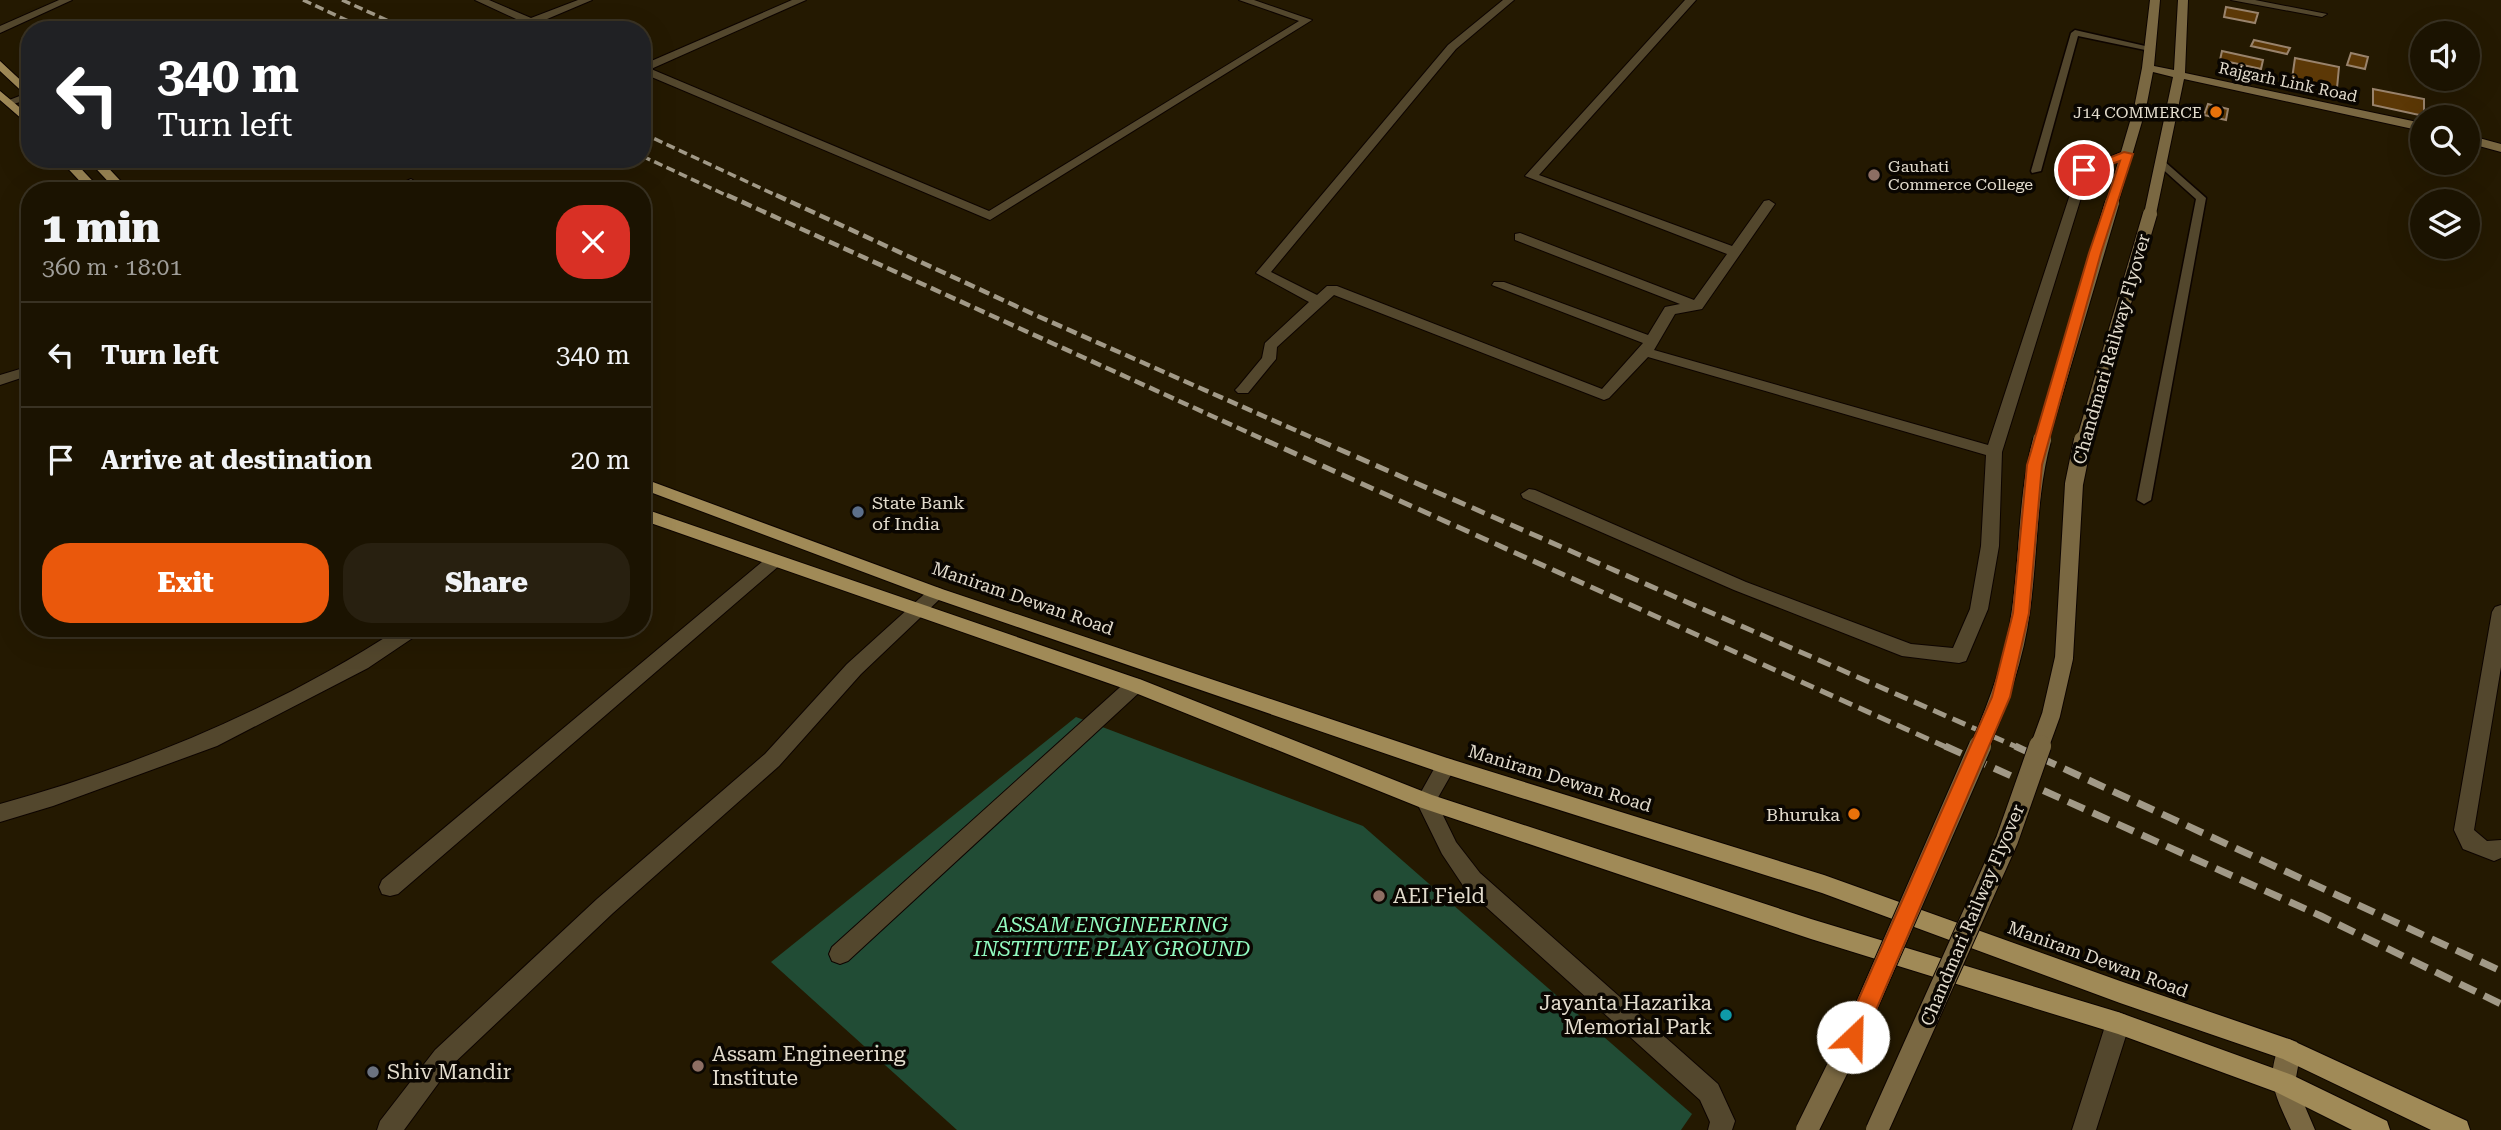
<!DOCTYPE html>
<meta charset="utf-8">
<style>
:root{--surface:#1b1301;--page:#282010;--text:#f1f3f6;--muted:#a09e99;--line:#393223;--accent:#ea580c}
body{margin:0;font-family:"Roboto Serif",serif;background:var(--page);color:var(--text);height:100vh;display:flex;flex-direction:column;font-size:26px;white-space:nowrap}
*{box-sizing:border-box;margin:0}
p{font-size:23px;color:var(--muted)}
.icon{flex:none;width:38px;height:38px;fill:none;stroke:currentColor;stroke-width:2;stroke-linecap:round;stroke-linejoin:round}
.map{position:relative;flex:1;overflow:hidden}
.details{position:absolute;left:21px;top:182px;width:630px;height:455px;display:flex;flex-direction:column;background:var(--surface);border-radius:28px;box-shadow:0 7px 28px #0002,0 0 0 2px var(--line)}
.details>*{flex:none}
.hud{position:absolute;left:21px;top:21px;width:630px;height:147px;border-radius:28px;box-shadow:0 7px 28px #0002,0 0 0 2px var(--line);background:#202124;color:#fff;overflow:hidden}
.tools{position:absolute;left:2410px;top:21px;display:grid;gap:14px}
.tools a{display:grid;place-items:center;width:70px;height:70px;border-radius:50%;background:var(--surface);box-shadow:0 7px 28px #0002,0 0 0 2px var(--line);font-size:35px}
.pin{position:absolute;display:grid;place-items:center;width:60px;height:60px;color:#fff;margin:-30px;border:4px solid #fff;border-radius:50%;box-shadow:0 2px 7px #0007}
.me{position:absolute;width:77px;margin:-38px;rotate:24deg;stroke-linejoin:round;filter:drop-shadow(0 0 5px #0008)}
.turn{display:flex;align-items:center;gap:24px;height:147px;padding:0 21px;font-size:32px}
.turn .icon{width:91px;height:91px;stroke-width:2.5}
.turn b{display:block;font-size:49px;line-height:60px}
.round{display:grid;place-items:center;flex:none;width:74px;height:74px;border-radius:28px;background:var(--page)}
.head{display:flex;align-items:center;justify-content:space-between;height:119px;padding:0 21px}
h1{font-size:42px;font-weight:800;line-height:52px}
.button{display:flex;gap:14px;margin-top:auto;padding:14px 21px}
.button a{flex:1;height:80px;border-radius:28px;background:var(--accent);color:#fff;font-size:28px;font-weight:800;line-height:80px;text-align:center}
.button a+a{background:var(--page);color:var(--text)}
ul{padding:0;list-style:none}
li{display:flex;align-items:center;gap:21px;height:105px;padding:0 21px;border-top:2px solid var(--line)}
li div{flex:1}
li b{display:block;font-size:26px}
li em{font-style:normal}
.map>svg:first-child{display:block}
.green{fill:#214c35}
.building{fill:#5c3806;stroke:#99836c;stroke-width:2}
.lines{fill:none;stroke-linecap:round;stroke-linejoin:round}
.service-casing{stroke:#0d0400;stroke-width:3}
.minor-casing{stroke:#0d0400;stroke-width:2}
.tertiary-casing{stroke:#0d0400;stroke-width:2}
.secondary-casing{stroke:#0d0400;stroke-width:2}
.primary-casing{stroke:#0d0400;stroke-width:2}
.service{fill:#53472d;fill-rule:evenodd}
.minor{fill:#53472d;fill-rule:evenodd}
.tertiary{fill:#53472d;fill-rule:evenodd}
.secondary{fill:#7a6842;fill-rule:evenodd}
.primary{fill:#a08a57;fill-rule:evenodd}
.rail-far3{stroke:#a19987;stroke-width:3.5;stroke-dasharray:9 4.5;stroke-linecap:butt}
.rail-far2{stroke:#a19987;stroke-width:4.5;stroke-dasharray:11 5;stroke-linecap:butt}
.rail-far1{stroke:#a19987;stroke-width:5;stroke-dasharray:14 7;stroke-linecap:butt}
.rail{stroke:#a19987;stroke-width:7;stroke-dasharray:18 9;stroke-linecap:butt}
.secondary-bridge-far2-casing{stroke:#0d0400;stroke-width:16;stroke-linecap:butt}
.secondary-bridge-far1-casing{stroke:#0d0400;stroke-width:20;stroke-linecap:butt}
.secondary-bridge-casing{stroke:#0d0400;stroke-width:24;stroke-linecap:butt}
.secondary-bridge-far2{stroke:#7a6842;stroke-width:14}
.secondary-bridge-far1{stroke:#7a6842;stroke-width:18}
.secondary-bridge{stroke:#7a6842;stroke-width:22}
.route{fill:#ea580c;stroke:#983908;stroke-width:2}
.food-dot{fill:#e8710a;stroke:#0a0601;stroke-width:2.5}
.education-dot{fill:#8d6e63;stroke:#0a0601;stroke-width:2.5}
.service-dot{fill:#5c6f8a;stroke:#0a0601;stroke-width:2.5}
.culture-dot{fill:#0f9aa8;stroke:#0a0601;stroke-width:2.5}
.worship-dot{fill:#6b7280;stroke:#0a0601;stroke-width:2.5}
.labels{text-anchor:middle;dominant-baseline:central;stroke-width:7;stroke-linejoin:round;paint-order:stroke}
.far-street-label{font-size:16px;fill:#e3dccd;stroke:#0a0601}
.far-poi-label{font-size:16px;fill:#e3dccd;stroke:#0a0601;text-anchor:end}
.street-label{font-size:18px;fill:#e3dccd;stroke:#0a0601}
.poi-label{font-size:18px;fill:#e3dccd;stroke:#0a0601;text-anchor:start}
.near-poi-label{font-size:21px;fill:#e3dccd;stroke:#0a0601;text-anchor:start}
.near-park-label{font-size:21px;font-style:italic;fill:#92fbc0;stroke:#0a0601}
</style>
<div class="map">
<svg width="2501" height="1130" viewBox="0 0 2501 1130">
<rect width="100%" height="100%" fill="#241901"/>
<!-- green -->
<path class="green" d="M1076 717 1363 826 1692 1114 1681 1130H957L771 962Z"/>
<!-- building -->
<path class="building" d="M2226 7 2258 13 2255 23 2224 17Z
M2254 40 2290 48 2287 54 2251 46Z
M2222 51 2263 60 2261 69 2220 60Z
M2351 53 2368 57 2365 69 2347 65Z
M2295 58 2339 67 2337 88 2292 79Z
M2373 89 2424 99V116L2373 105Z
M2208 104 2228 109 2226 120 2204 115Z"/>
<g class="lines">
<!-- service casing -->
<g class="service-casing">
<path id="service" d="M2075 30 2154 48 2150 51 2078 36 2041 171 2032 173 2031 171 2071 33Z
M2158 161H2164L2206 198 2151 500 2144 504 2137 500 2196 199 2158 165Z"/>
</g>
<!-- minor casing -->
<g class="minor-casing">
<path id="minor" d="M475 0H489L531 18 578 0H592L540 22 555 30H540Z
M792 0H806L651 69 989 211 1299 21 1239 0H1254L1312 20 990 220 642 73V65Z
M1503 0H1514L1456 49 1271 272 1317 295 1327 286H1337L1602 389 1643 343 1492 285 1494 282H1504L1648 335 1665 307 1680 304 1515 240V234L1520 233 1694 300 1727 254 1525 176 1685 0H1696L1539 175 1732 246 1764 201 1769 200 1775 204 1702 309 1675 314 1654 350 1988 445 2078 170 2124 151H2132V157L2089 172 2002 452 1999 546 1988 609 1966 661 1959 663 1902 656 1734 590 1523 498 1521 494 1529 489 1535 490 1746 582 1911 644 1953 648 1970 609 1981 546 1986 455 1648 357 1609 398 1604 400 1334 295 1277 347 1276 359 1248 393H1238L1235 390 1238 387 1262 358 1265 343 1309 302 1256 273 1448 45Z
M2231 0H2255L2327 14 2322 17Z
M30 92V99L10 105 4 102Z
M411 179 417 183C408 192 396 191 384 191Z
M30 366V375L0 385V375Z
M774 555 780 557 783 561 780 565 398 894 390 896 382 894 379 887 382 880 768 557Z
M936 587 942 589 945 593 942 597 861 674 779 766 613 913 451 1066 404 1130H377L380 1121 435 1050 597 899 765 754 847 664 930 589Z
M2501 605V667L2474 830 2487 841 2501 840V858L2494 861 2463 849 2454 830 2492 612 2495 607Z
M400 628H423L420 633 368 668 217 746 53 806 0 822V804C141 765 277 708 400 628Z
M1135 678 1142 680 1145 685 1142 690 848 961 840 964 832 961 829 954 832 947 1128 680Z
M1446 758 1453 760 1456 766 1436 801 1456 842 1480 873 1718 1084 1735 1121 1732 1130H1708L1710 1122 1700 1100 1464 887 1442 854 1416 801 1439 760Z
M2118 1012 2126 1015 2130 1023 2096 1130H2072L2106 1023 2110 1015Z"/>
</g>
<!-- tertiary casing -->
<g class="tertiary-casing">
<path id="tertiary" d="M59 0H72L0 33V26Z"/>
</g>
<!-- secondary casing -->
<g class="secondary-casing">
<path id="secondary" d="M2150 0H2160L2154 66 2174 70 2178 0H2188L2185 73 2422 123V131L2184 79 2156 214 2150 218 2144 214 2173 77 2153 72 2146 108 2118 203 2112 207 2107 206 2106 203 2134 108 2142 68Z
M2468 135 2501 144V152L2468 143Z
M2289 1039 2297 1042 2301 1050 2295 1083 2315 1130H2291C2276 1096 2264 1079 2281 1042Z"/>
</g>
<!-- primary casing -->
<g class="primary-casing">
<path id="primary" d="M0 61 30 89V99L0 71Z
M0 91 30 116V126L0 100Z
M59 159H72L102 191H89Z
M87 159H100L130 191H117Z
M642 478 942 589 1447 758 1824 875 2120 981 2289 1039 2467 1121 2470 1130H2431L2283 1059 2120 1003 1822 893 1439 772 930 597 642 489Z
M642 508 1142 680 1432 795 1811 919 2118 1012 2292 1075 2387 1121 2390 1130H2352L2276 1092 2118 1034 1811 939 1419 807 1128 690 642 520Z"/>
</g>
<!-- service -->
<use href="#service" class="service"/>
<!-- minor -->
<use href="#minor" class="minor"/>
<!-- tertiary -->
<use href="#tertiary" class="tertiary"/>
<!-- secondary -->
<use href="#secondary" class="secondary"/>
<!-- primary -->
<use href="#primary" class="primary"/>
<!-- rail-far3 -->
<path class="rail-far3" d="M303 0 368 30
M342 0 409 30
M642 133 780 197
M642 156 730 197"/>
<!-- rail-far2 -->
<path class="rail-far2" d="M727 195 1269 442
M776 195 1033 314 1322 442"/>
<!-- rail-far1 -->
<path class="rail-far1" d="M1265 440 1948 748
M1318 440 2019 748"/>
<!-- rail -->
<path class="rail" d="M1945 746 2321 916 2501 1004
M2015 746 2501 971"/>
<!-- secondary-bridge-far2 casing -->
<g class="secondary-bridge-far2-casing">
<path id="secondary-bridge-far2" d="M2041 442 2112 203
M2083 442 2150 214"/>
</g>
<!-- secondary-bridge-far1 casing -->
<g class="secondary-bridge-far1-casing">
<path id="secondary-bridge-far1" d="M1979 748C1998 704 2015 658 2021 610 2029 554 2027 495 2042 440
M2039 748 2051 715 2064 658 2074 484 2083 440"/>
</g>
<!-- secondary-bridge casing -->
<g class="secondary-bridge-casing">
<path id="secondary-bridge" d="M1807 1130 1853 1037 1980 746
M1877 1130 2007 840 2040 746"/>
</g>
<!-- secondary-bridge-far2 -->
<use href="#secondary-bridge-far2" class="secondary-bridge-far2"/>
<!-- secondary-bridge-far1 -->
<use href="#secondary-bridge-far1" class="secondary-bridge-far1"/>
<!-- secondary-bridge -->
<use href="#secondary-bridge" class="secondary-bridge"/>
</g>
<!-- route -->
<path class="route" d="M2124 152 2133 154 2101 253 2042 465 2029 613 2010 697 1861 1045 1853 1047 1845 1045 1842 1037 1992 697 2013 613 2027 465 2089 253 2120 161 2084 174 2078 170Z"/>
<!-- markers -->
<g class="food-dot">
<circle cx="2216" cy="112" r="7"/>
<circle cx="1854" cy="814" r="7"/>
</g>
<g class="education-dot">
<circle cx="1874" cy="175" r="7"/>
<circle cx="1379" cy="896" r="7"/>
<circle cx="698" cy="1066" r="7"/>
</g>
<circle class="service-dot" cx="858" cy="512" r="7"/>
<circle class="culture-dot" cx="1726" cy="1015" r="7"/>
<circle class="worship-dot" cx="373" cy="1072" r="7"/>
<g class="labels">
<!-- far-street labels -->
<g class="far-street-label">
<text transform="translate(2288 82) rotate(12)">Rajgarh Link Road</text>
</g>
<!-- far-poi labels -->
<g class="far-poi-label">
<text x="2202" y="112">J14 COMMERCE</text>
<text x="1888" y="166" text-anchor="start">Gauhati<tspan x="1888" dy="18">Commerce College</tspan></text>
</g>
<!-- street labels -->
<g class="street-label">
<text transform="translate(2111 349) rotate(-74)">Chandmari Railway Flyover</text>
<text transform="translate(1023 598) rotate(19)">Maniram Dewan Road</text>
<text transform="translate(1560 778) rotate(17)">Maniram Dewan Road</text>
<text transform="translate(1972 915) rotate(-67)">Chandmari Railway Flyover</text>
<text transform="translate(2098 959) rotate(20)">Maniram Dewan Road</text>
</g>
<!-- poi labels -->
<g class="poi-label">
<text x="872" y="502">State Bank<tspan x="872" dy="21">of India</tspan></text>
<text x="1840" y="814" text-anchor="end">Bhuruka</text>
</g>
<!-- near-poi labels -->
<g class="near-poi-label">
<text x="1393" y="896">AEI Field</text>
<text x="1712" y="1003" text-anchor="end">Jayanta Hazarika<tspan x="1712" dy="24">Memorial Park</tspan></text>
<text x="712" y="1054">Assam Engineering<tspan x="712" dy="24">Institute</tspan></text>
<text x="387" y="1072">Shiv Mandir</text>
</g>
<!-- near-park labels -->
<g class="near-park-label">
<text x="1112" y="925">ASSAM ENGINEERING<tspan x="1112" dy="24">INSTITUTE PLAY GROUND</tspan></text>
</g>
</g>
</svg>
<div class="tools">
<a><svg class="icon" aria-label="sound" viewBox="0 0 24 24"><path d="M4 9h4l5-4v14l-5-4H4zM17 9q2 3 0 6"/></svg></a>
<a><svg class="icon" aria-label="search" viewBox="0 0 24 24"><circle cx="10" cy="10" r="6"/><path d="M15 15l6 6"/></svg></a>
<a><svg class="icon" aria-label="layers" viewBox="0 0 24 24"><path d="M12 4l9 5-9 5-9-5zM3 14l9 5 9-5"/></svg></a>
</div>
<div class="pin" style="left:2084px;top:170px;background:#d93025"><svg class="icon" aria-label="arrive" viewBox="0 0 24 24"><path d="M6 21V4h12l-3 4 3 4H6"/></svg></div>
<svg class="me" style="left:1853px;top:1037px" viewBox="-20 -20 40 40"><circle r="19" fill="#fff"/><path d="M0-13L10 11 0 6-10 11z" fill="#ea580c"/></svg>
<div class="hud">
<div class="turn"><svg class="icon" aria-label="left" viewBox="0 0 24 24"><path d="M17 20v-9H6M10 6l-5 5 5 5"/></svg><div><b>340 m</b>Turn left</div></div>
</div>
<section class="details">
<div class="head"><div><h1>1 min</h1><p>360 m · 18:01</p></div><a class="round" style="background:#d93025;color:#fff"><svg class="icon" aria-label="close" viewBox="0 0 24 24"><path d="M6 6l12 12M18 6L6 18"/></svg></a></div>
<ul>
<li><svg class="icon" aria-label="left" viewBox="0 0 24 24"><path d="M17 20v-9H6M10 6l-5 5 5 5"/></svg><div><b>Turn left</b></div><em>340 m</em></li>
<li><svg class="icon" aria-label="arrive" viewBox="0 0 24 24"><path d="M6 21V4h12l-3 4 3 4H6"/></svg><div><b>Arrive at destination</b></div><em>20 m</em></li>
</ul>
<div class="button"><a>Exit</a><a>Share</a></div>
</section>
</div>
